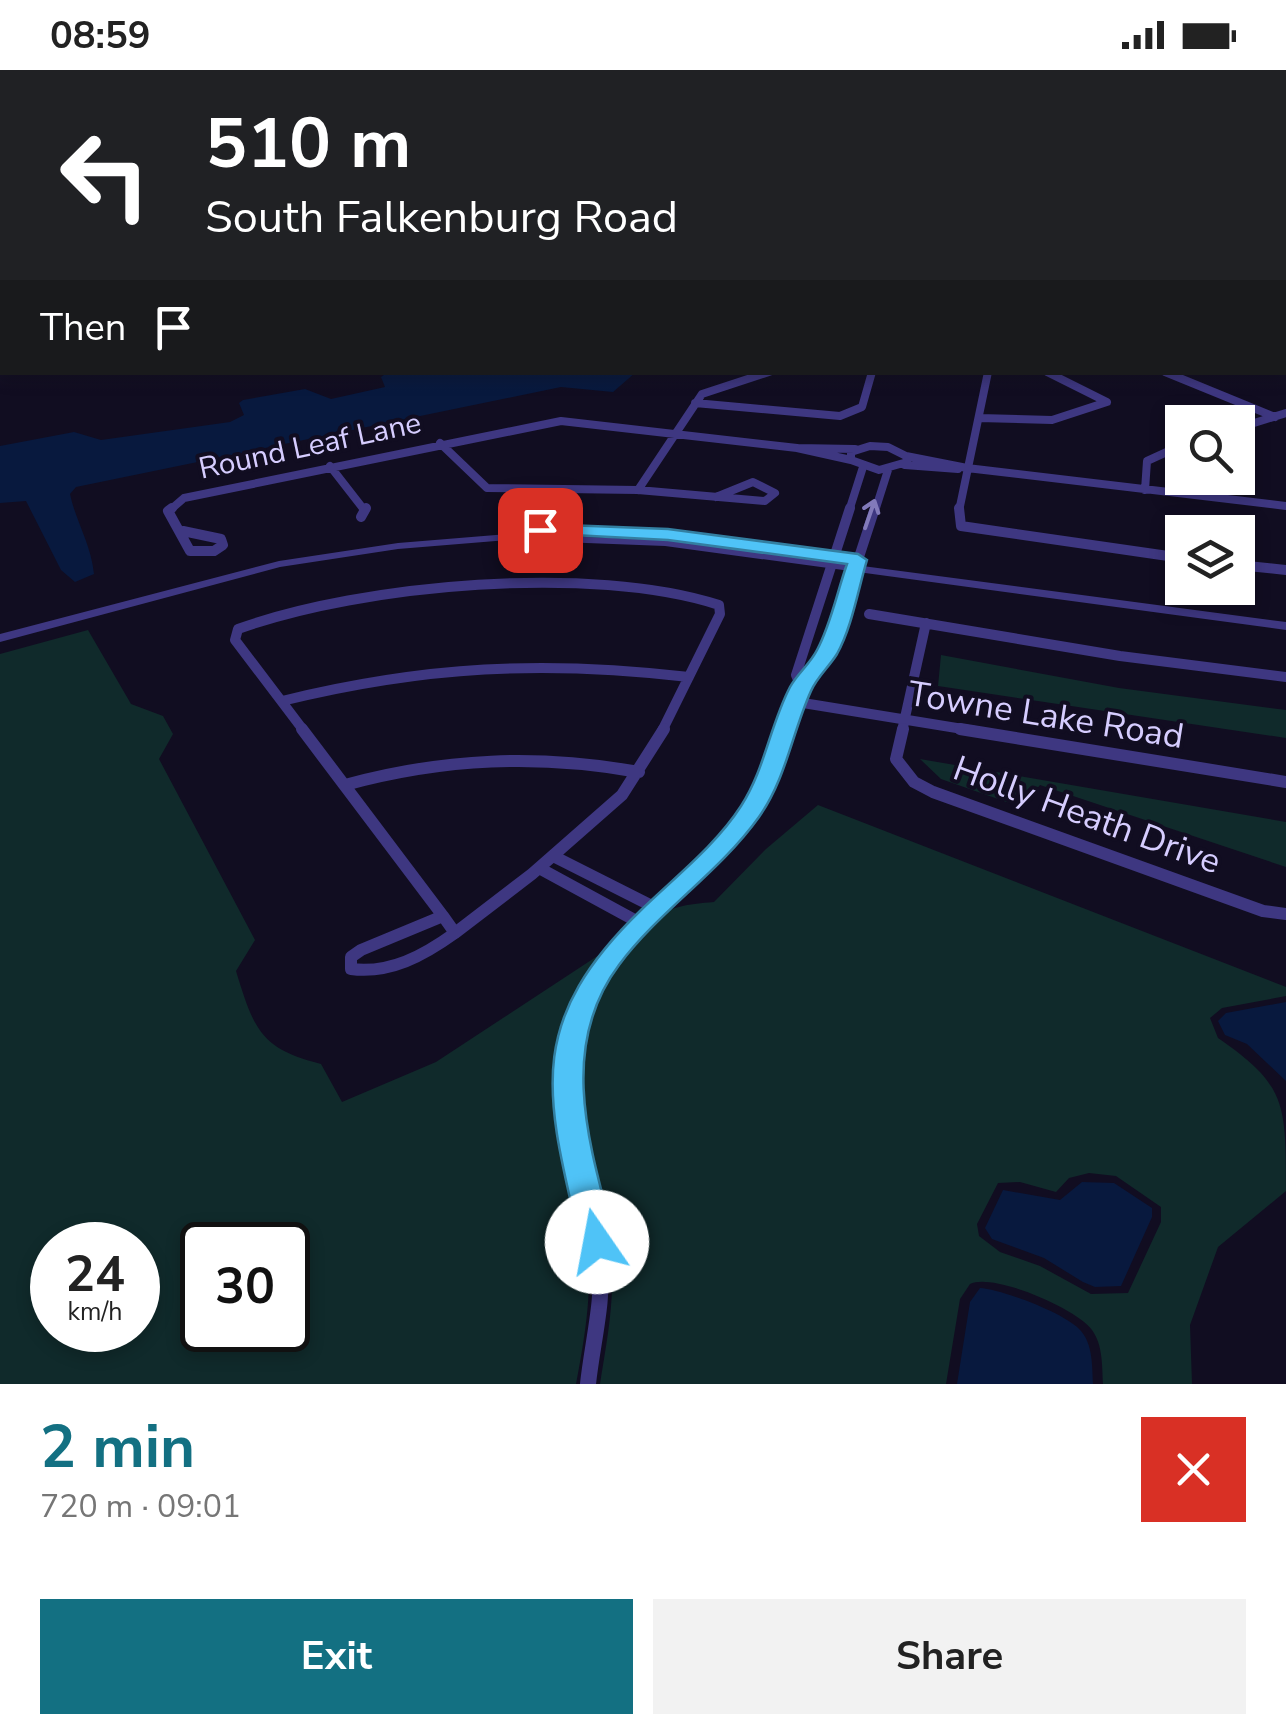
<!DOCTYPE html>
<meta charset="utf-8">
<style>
:root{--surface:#fff;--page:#f2f2f2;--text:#222;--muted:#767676;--accent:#137082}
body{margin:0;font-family:"Nunito Sans",sans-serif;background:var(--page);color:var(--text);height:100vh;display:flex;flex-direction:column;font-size:38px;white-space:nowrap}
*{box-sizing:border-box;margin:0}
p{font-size:32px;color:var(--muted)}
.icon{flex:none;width:55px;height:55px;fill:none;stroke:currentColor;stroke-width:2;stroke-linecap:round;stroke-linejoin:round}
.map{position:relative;height:1314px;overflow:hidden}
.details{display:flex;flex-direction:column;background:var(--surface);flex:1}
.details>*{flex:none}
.top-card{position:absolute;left:0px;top:0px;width:1288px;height:305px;box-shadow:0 5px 15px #0003;background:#202124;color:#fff;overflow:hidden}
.buttons{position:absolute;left:1165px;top:335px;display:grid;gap:20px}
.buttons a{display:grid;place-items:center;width:90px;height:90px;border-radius:0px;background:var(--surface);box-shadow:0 5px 15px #0003;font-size:50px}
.speed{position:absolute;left:30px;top:1152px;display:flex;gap:20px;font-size:50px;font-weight:700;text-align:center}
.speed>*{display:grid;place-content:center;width:130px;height:130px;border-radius:50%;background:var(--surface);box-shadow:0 5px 15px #0003;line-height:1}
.speed small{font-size:25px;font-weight:400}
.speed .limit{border:5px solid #111;border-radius:15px;background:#fff;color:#111}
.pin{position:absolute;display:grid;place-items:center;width:85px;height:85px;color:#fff;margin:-42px;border-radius:20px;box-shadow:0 5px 15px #0006}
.me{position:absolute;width:110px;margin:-55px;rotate:348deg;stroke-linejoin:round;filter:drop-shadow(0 0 8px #0008)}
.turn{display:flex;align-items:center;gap:35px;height:210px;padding:0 40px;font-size:45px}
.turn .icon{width:130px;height:130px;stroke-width:2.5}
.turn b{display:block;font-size:70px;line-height:85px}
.then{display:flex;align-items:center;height:95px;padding:0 40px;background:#0003;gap:20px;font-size:38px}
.round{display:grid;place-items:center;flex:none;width:105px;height:105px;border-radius:0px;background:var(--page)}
.summary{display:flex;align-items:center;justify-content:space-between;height:170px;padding:0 40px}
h1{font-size:60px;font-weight:700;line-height:75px;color:var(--accent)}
.primary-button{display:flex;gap:20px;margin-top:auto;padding:20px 40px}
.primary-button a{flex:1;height:115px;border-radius:0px;background:var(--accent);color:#fff;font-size:40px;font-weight:700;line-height:115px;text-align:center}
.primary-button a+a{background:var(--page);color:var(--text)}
.status{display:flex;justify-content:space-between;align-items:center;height:70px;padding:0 50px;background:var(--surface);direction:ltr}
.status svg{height:28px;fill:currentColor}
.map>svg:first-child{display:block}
.green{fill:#102a2b;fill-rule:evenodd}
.water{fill:#08193e}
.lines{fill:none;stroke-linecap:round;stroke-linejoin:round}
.minor-far3{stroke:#3e3781;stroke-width:8}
.minor-far2{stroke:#3e3781;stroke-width:10}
.minor-far1{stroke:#3e3781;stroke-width:12}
.minor{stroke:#3e3781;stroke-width:16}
.tertiary{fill:#3e3781;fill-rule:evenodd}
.oneway{stroke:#827aba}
.route{fill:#4fc3f7;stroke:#337fa1;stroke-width:2.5}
.labels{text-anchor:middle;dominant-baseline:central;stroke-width:8;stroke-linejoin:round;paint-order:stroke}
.far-street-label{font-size:30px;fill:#d6cdff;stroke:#110d21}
.street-label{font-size:35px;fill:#d6cdff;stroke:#110d21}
</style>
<div class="status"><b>08:59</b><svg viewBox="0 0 49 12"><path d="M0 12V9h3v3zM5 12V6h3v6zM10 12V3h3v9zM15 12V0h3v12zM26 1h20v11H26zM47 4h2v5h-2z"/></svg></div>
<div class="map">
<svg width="1286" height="1314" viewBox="0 0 1286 1314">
<rect width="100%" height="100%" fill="#110d21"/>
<!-- green -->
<path class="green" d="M88 560 131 634 163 646 173 664 159 689 255 870 236 901C254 959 260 979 321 994L342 1032 436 992 605 881C561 937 546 1007 564 1078 574 1117 588 1157 589 1199 590 1237 583 1277 576 1314H0V584ZM52 1175H138V1260H52ZM202 1175H288V1260H202Z
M941 585 1119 618 1286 640V668L938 616Z
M920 689 1286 752V797L1040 715 1021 737 941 709Z
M818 735 1286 917V926L1222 938 1210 948 1218 968C1286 1015 1286 1032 1286 1121L1218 1177 1190 1255 1192 1314H1103C1102 1296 1103 1275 1092 1260 1078 1239 992 1202 970 1214L960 1229 946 1314H600C606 1275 615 1232 611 1193 602 1079 532 985 625 881 659 843 662 836 714 832L766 779ZM1089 1103 1116 1106 1161 1137V1152L1128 1223 1091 1224 1040 1196 1000 1182 979 1166 977 1154 998 1113 1020 1112 1056 1122 1069 1108Z"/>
<!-- water -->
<path class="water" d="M388 302 635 303 613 322 561 317 76 417 70 424C76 452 91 474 94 504L75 512 61 500 26 431 0 433V376L74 362 101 370 230 352 244 345 239 333 243 330 305 319 331 329 385 317 381 307Z
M1286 932V1011L1247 974 1225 965 1218 951 1226 943Z
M1082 1112 1114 1113 1152 1138V1147L1121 1216 1095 1217 1083 1212 1044 1188 992 1169 985 1158 1003 1120 1060 1130Z
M980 1218C1001 1219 1068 1244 1081 1261 1093 1275 1092 1296 1093 1314H957L970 1232Z"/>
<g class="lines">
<!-- minor-far3 -->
<path class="minor-far3" d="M1165 302 1275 347
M695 333 840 346 862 337 872 302
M979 348 1052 350 1107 332 1047 302
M1238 358 1286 343
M440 373 487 418 638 420 765 431 775 423 753 412 716 427
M870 376 888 377 906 386 907 392 879 400 851 390V382Z
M797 378 851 390
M906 386 967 398 1286 436
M905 395 958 399
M330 396 365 441
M638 420 702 324 769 302
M1145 420 1147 391 1182 375
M169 441 184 428 561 351 797 378 855 379
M849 441 863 397
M875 441 888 400
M959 441 988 302"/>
<!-- minor-far2 -->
<path class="minor-far2" d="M172 438 168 441 190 481H214L223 475 221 469 183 461
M959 438 961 456 1182 488
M361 447 366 438
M1238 495 1286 500
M869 544 1120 586 1286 607
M801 617 796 605 850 438
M282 631C424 596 544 590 689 607
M797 632 975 661
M304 661 235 570 238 559C363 514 593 494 719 535L720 544 662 661
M785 661 801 617 828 582 875 438
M902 661 926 553"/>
<!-- minor-far1 -->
<path class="minor-far1" d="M302 659 443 846
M903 659 896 689 914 712 933 722 1263 841 1286 844
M960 659 1286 712
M345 715C444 688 538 684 639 702
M553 786 656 838
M539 798 640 853
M443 846 455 863
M443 846 361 880 351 887V899C390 904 423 886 455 863
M455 863 532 804 622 725 664 659
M577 946C608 861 699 815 749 743 767 718 776 687 786 659"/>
<!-- minor -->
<path class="minor" d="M578 944C547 1028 592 1108 600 1192 604 1230 592 1275 588 1314"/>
<!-- tertiary -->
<path class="tertiary" d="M1285 137H1286V139H1285Z
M0 262H2V266H0Z
M508 464 665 470 1286 552V560L665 476 508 470 398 479 280 497 0 572V564L279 491 398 473Z"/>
</g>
<!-- one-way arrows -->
<defs><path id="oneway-shaft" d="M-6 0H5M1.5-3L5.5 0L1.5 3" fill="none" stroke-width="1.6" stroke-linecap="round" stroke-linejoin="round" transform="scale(2.5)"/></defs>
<use class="oneway" href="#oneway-shaft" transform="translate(870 444) rotate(-71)"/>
<!-- sky -->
<linearGradient id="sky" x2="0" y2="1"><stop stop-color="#090712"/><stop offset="0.43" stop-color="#32354e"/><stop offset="1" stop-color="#32354e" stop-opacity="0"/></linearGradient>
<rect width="1286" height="321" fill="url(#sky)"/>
<!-- route -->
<path class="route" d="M540 454 668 459 858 484 867 490C858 520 852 557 837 584 829 597 817 607 811 621 792 663 786 709 759 747 719 803 659 841 619 895 556 979 591 1080 615 1172L610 1183 597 1187 585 1183 580 1172C546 1025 523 954 641 840 675 807 716 775 741 736 765 699 770 655 790 617 797 604 810 594 817 580 831 554 837 522 847 494L668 470 534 463V456Z"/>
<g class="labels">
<!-- far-street labels -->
<g class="far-street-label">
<text transform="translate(310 376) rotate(-12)">Round Leaf Lane</text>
</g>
<!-- street labels -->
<g class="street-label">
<text transform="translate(1046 645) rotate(9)">Towne Lake Road</text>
<text transform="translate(1087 745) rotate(20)">Holly Heath Drive</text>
</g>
</g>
</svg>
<div class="buttons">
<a><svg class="icon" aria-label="search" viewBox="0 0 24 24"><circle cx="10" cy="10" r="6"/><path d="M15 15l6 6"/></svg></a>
<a><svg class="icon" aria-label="layers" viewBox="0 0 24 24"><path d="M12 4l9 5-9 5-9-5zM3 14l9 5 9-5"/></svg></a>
</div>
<div class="speed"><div>24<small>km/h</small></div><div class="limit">30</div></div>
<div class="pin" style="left:540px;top:460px;background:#d93025"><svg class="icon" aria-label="arrive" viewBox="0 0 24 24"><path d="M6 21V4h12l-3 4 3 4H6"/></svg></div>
<svg class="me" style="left:597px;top:1172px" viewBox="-20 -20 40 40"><circle r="19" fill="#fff"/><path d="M0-13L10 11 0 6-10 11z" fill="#4fc3f7"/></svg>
<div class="top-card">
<div class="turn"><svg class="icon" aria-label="left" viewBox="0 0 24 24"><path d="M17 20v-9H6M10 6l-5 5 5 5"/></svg><div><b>510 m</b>South Falkenburg Road</div></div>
<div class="then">Then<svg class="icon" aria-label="arrive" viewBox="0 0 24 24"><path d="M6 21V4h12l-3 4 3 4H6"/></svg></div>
</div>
</div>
<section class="details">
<div class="summary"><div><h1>2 min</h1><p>720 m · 09:01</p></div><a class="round" style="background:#d93025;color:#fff"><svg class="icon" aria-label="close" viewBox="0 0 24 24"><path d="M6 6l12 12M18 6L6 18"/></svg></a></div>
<div class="primary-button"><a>Exit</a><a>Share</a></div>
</section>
